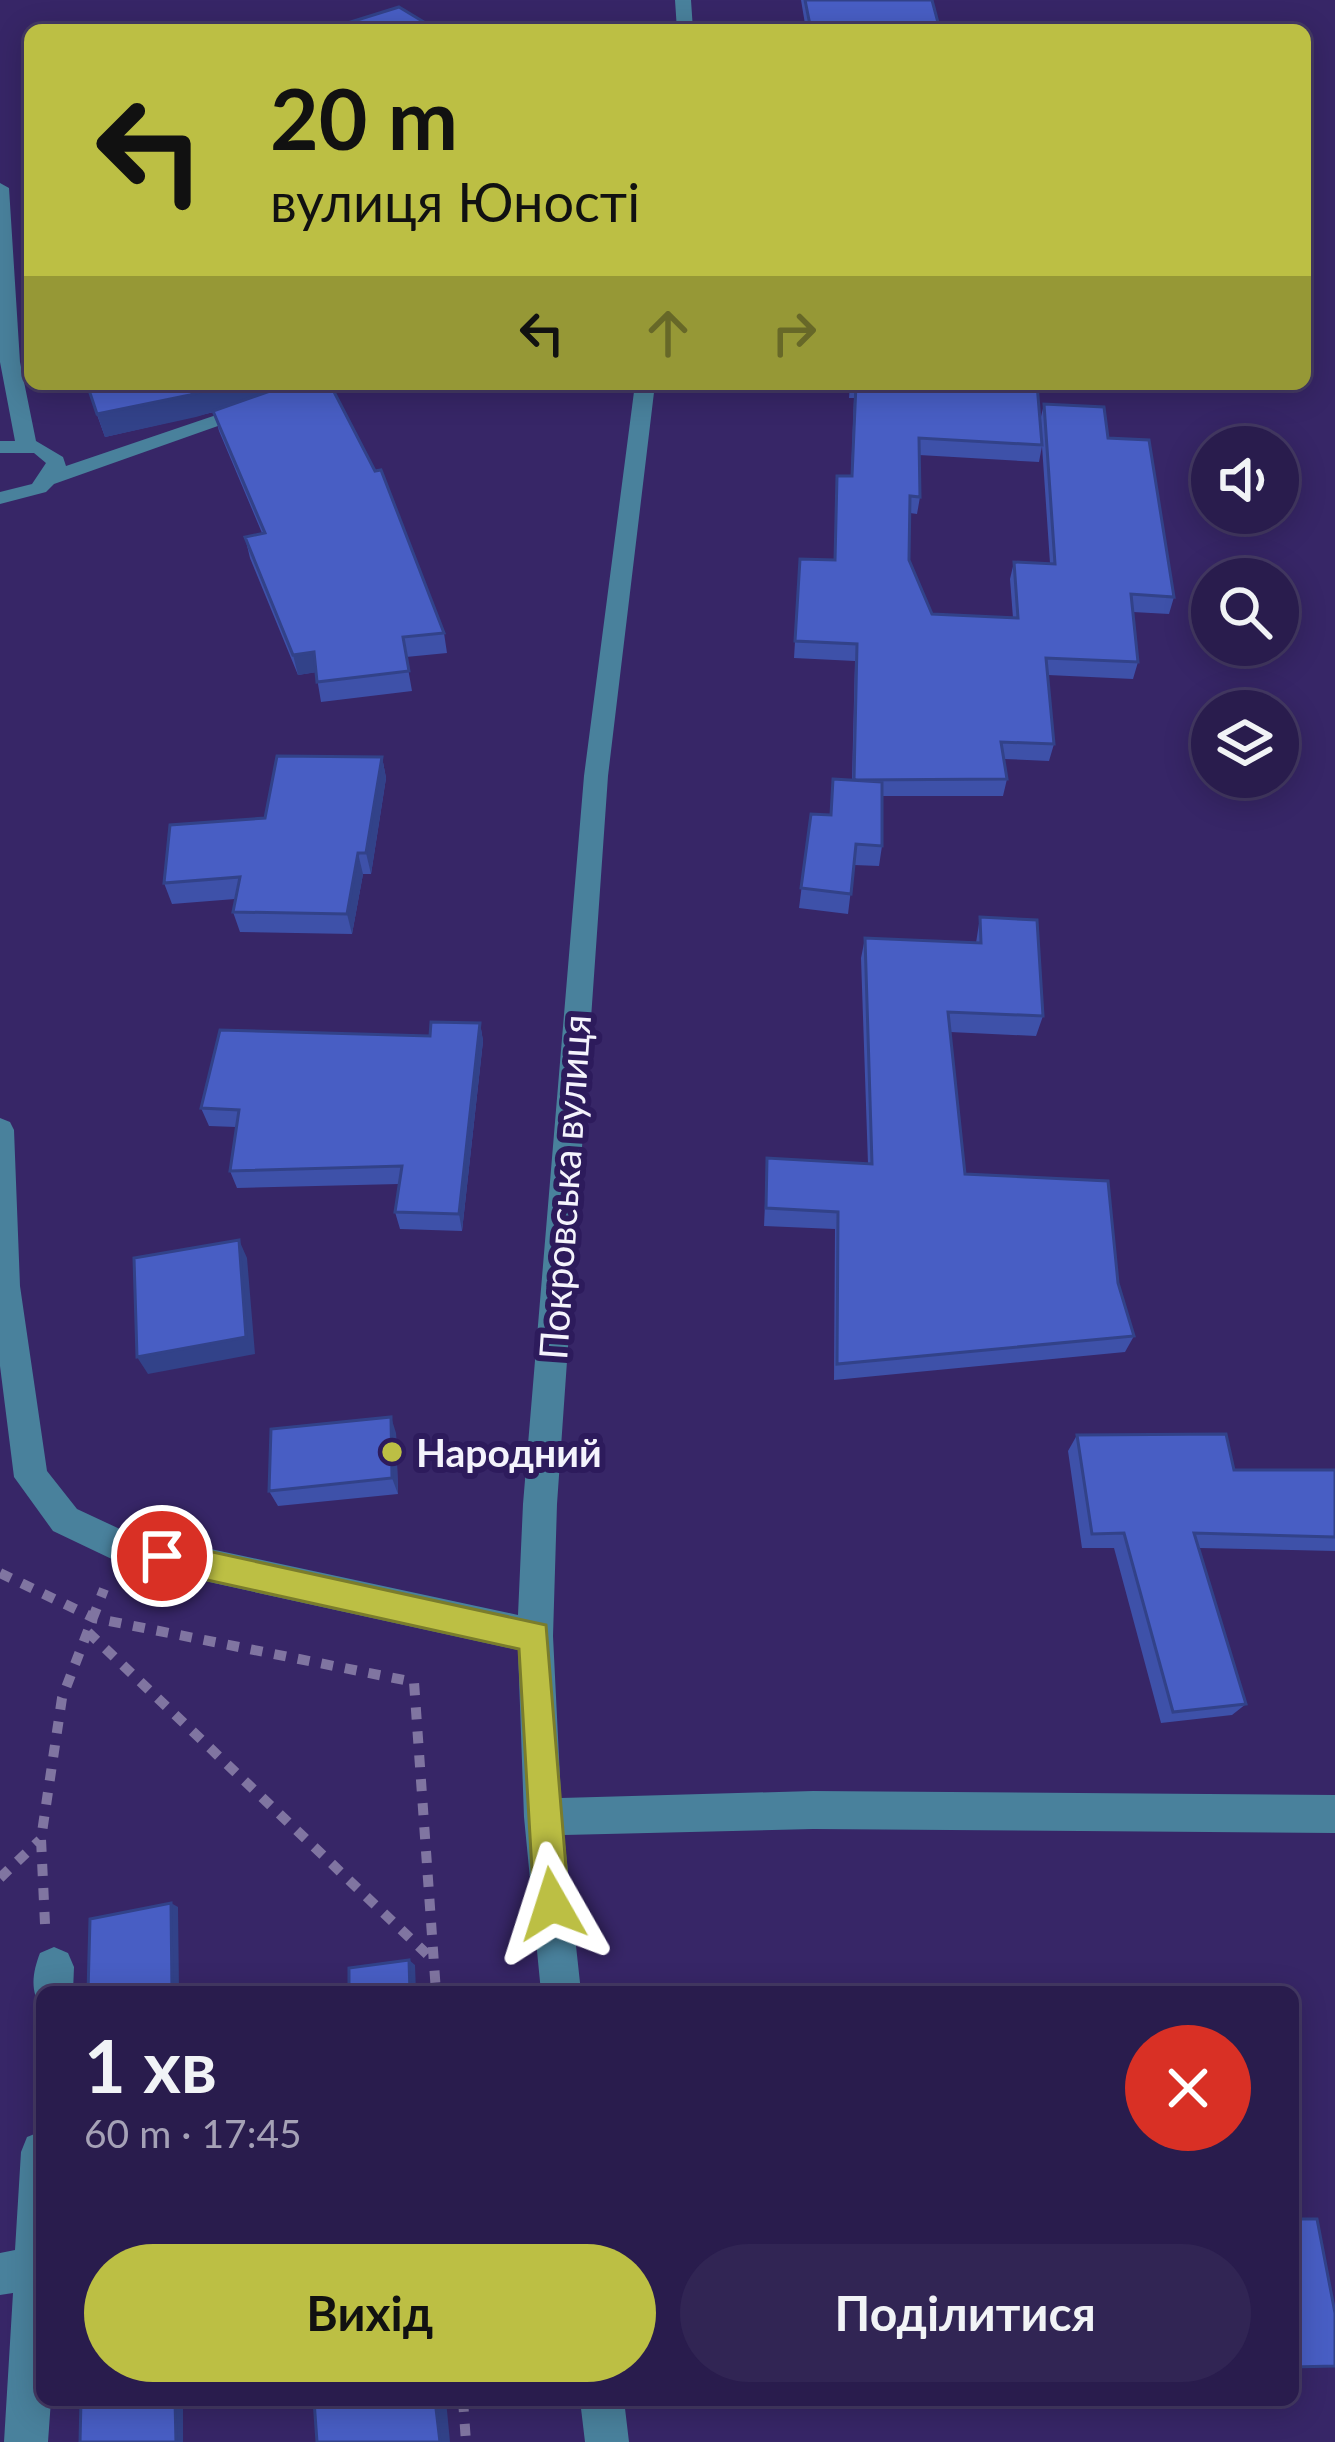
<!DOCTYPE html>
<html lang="uk">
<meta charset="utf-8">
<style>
:root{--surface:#291c4d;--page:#312554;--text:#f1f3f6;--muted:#a5a1b6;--line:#453a65;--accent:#bcbf44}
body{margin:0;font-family:Lato,sans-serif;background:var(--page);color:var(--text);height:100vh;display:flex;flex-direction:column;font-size:45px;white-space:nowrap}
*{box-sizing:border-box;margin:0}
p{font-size:39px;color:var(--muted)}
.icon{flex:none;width:66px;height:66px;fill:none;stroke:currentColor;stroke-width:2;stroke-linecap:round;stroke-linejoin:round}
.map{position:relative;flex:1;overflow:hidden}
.sheet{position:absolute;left:36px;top:1986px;width:1263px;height:420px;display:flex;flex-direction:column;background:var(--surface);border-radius:18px;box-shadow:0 6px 30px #0003,0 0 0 3px var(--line)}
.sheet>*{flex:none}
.banner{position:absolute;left:24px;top:24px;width:1287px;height:366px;border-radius:18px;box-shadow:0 6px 30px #0003,0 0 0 3px var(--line);background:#bcbf44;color:#111;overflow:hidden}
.controls{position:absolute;left:1191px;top:426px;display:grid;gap:24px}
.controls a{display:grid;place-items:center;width:108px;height:108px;border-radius:50%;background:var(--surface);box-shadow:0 6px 30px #0003,0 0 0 3px var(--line);font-size:60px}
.pin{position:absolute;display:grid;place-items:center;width:102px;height:102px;color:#fff;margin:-51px;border:6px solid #fff;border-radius:50%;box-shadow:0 3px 12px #0007}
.me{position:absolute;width:132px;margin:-66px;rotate:354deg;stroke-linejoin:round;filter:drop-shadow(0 0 9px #0008)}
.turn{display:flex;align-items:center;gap:42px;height:252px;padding:0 48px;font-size:54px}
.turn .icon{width:156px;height:156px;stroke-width:2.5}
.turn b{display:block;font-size:84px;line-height:102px}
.lanes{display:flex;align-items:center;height:114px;padding:0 48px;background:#0003;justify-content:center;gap:60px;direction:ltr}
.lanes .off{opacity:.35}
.round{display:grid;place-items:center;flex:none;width:126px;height:126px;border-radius:63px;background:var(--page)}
.summary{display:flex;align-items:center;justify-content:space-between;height:204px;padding:0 48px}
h1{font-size:72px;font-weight:700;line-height:90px}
.cta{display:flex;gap:24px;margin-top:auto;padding:24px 48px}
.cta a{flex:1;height:138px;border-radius:72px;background:var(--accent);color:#111;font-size:48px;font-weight:700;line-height:138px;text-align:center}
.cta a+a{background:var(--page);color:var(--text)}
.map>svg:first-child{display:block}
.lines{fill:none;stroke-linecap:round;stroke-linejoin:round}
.path{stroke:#8075a1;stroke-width:10;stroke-dasharray:12 12;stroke-linecap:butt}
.minor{fill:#49819c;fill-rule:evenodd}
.wall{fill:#3e51a9;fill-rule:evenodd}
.shaded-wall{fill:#324289}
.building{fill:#485ec4;stroke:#324289;stroke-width:3}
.route{fill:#bcbf44;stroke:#7a7c2c;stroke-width:3}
.poi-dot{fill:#bcbf44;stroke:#2d1b5c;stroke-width:4.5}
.labels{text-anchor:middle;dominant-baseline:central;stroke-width:12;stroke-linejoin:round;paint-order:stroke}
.street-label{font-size:39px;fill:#f4f3fc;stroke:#2d1b5c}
.poi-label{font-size:39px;font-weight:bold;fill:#f4f3fc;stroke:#2d1b5c;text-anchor:start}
</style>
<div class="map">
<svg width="1335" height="2442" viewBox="0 0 1335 2442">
<rect width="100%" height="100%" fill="#372667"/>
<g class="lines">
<!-- path -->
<path class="path" d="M0 1573 94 1618 414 1682 436 1992
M88 1632 432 1959
M0 1878 40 1840
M45 1924 41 1839 62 1698 104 1589
M463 2400 466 2442"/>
<!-- minor -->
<path class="minor" d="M675 0H691L693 30H677Z
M0 183 9 188 20 362 36 441 63 457 66 466 308 384H337L54 484 46 492 0 504V492L32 484 46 463 34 453H0V441H15L0 362Z
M635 384H655L608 776 557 1504 553 1636 561 1798 813 1791 1335 1795V1833L813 1829 564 1835 581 1992H541L524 1817 518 1650 118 1562 53 1531 14 1477 0 1366V1118L10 1122 14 1130 20 1286 47 1471 77 1509 122 1530 518 1615 523 1504 584 776Z
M54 1947 68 1953 74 1967 73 1992H42V2007C29 1992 33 1971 40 1953Z
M42 2131V2400H51L48 2442H4L13 2293 0 2295V2253L15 2250 21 2152 27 2137Z
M580 2400H624L629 2442H585Z"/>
</g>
<!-- wall -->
<path class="wall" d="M801 0H932L940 30H806Z
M86 384H330L444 633 447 653 406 657 412 691 321 702 316 672 298 675 250 558 245 537 262 533 219 431 214 412 105 437Z
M850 384H1037L1040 421 1044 404 1108 438 1174 597 1169 614 1133 612 1138 662 1133 679 1048 675 1054 744 1049 761 1004 759 1007 779 1003 796H882V846L879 866 854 865 848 914 799 908 811 814 830 815 833 779 852 780 855 661 794 658 800 559 834 560 837 476H851L854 398H849ZM1042 446 1050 563 1014 562 1010 579 1013 618 932 614 909 560 910 513 917 514 920 497 919 455 1039 462Z
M382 757 386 778 371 874H363L352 934 240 932 233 912 235 899 172 904 164 883 265 818Z
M980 917 1043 1016 1036 1036 950 1032 965 1174 1118 1283 1134 1336 1125 1352 834 1380 835 1229 764 1226 767 1158 868 1164 861 958 865 938 976 943Z
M480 1023 483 1041 462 1231 400 1229 395 1212 399 1184 237 1188 230 1171 236 1127 209 1126 201 1108 430 1036Z
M396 1433 398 1494 278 1506 269 1491Z
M1077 1435 1234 1470H1335V1551L1199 1548 1246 1704 1232 1715 1161 1723 1114 1548H1082L1068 1451Z"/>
<!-- shaded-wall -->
<path class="shaded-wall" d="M226 384H306L196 417 105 437 97 414Z
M314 652 318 672 298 675 293 655Z
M382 757 386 778 371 874 366 853Z
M358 853 363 874 352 934 347 914Z
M480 1023 483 1041 462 1231 459 1214Z
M239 1240 247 1258 255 1354 148 1374 137 1357Z
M391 1417 396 1433 398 1494 392 1478Z
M171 1903 178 1907 179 1992H172Z
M409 1960 415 1965 416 1992H410Z
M175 2400H183V2442H176Z
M435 2400H446L450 2442H440Z"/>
<!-- building -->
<path class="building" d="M805 0H932L940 30H811Z
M399 7 437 30H325Z
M546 23 558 30H524Z
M87 384H226L190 395 97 414Z
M290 384H330L375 471 381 470 444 633 403 637 409 671 317 682 314 652 293 655 245 537 265 533 213 411Z
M856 384H1037L1042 445 919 438 920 497 910 496 909 560 932 614 1018 618 1014 562 1055 564 1044 404 1104 407 1108 438 1149 440 1174 597 1131 594 1138 662 1046 658 1054 744 1001 742 1007 779 854 780 857 644 795 641 800 559 835 560 837 476H852Z
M277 756 382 757 366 853H358L347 914 233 912 240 877 164 883 170 825 265 818Z
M833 779 882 782V846L856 844 851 894 801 888 811 814 831 815Z
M980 917 1037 920 1043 1016 948 1012 965 1174 1108 1181 1118 1283 1134 1336 837 1364 838 1212 766 1208 767 1158 872 1164 865 938 981 943Z
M431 1022 480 1023 459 1214 395 1212 402 1166 230 1171 239 1110 201 1108 220 1030 430 1036Z
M239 1240 246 1337 137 1357 134 1258Z
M391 1417 392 1478 269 1491 271 1429Z
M1226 1434 1234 1470H1335V1537L1194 1533 1246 1704 1173 1712 1124 1533 1092 1534 1077 1435Z
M171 1903 172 1992H88L90 1919Z
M409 1960 410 1992H349V1968Z
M1293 2219H1317L1335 2313V2366L1293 2367Z
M81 2400H175L176 2442H80Z
M314 2400H435L440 2442H317Z"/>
<!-- route -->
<path class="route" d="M162 1541 546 1625 569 1904 564 1917 552 1922 539 1917 534 1904 519 1649 162 1570 151 1566 146 1556 151 1545Z"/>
<!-- markers -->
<circle class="poi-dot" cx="392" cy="1452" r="12"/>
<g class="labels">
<!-- street labels -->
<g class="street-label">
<text transform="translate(564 1187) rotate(-86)">Покровська вулиця</text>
</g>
<!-- poi labels -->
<g class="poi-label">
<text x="416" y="1452">Народний</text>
</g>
</g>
</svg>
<div class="controls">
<a><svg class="icon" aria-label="sound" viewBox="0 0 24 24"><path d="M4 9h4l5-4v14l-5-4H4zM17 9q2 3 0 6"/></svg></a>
<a><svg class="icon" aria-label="search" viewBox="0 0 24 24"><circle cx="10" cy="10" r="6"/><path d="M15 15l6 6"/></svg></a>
<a><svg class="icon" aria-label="layers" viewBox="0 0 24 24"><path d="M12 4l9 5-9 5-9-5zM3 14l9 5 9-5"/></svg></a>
</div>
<div class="pin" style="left:162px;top:1556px;background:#d93025"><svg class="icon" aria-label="arrive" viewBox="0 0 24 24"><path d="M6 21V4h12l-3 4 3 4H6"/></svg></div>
<svg class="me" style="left:552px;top:1904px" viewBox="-20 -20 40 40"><path d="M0-17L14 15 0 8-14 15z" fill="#bcbf44" stroke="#fff" stroke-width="4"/></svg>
<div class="banner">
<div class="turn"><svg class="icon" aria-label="left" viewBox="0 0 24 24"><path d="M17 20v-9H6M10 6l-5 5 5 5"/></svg><div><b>20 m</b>вулиця Юності</div></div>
<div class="lanes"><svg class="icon" aria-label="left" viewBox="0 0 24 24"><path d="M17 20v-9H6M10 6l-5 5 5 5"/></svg><svg class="icon off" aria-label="ahead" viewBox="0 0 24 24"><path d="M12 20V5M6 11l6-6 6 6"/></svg><svg class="icon off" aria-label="right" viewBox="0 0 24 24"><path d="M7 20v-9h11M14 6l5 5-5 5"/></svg></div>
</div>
<section class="sheet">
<div class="summary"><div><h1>1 хв</h1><p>60 m · 17:45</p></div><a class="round" style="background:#d93025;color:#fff"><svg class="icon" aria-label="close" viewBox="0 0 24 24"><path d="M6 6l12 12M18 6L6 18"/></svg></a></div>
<div class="cta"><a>Вихід</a><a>Поділитися</a></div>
</section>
</div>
